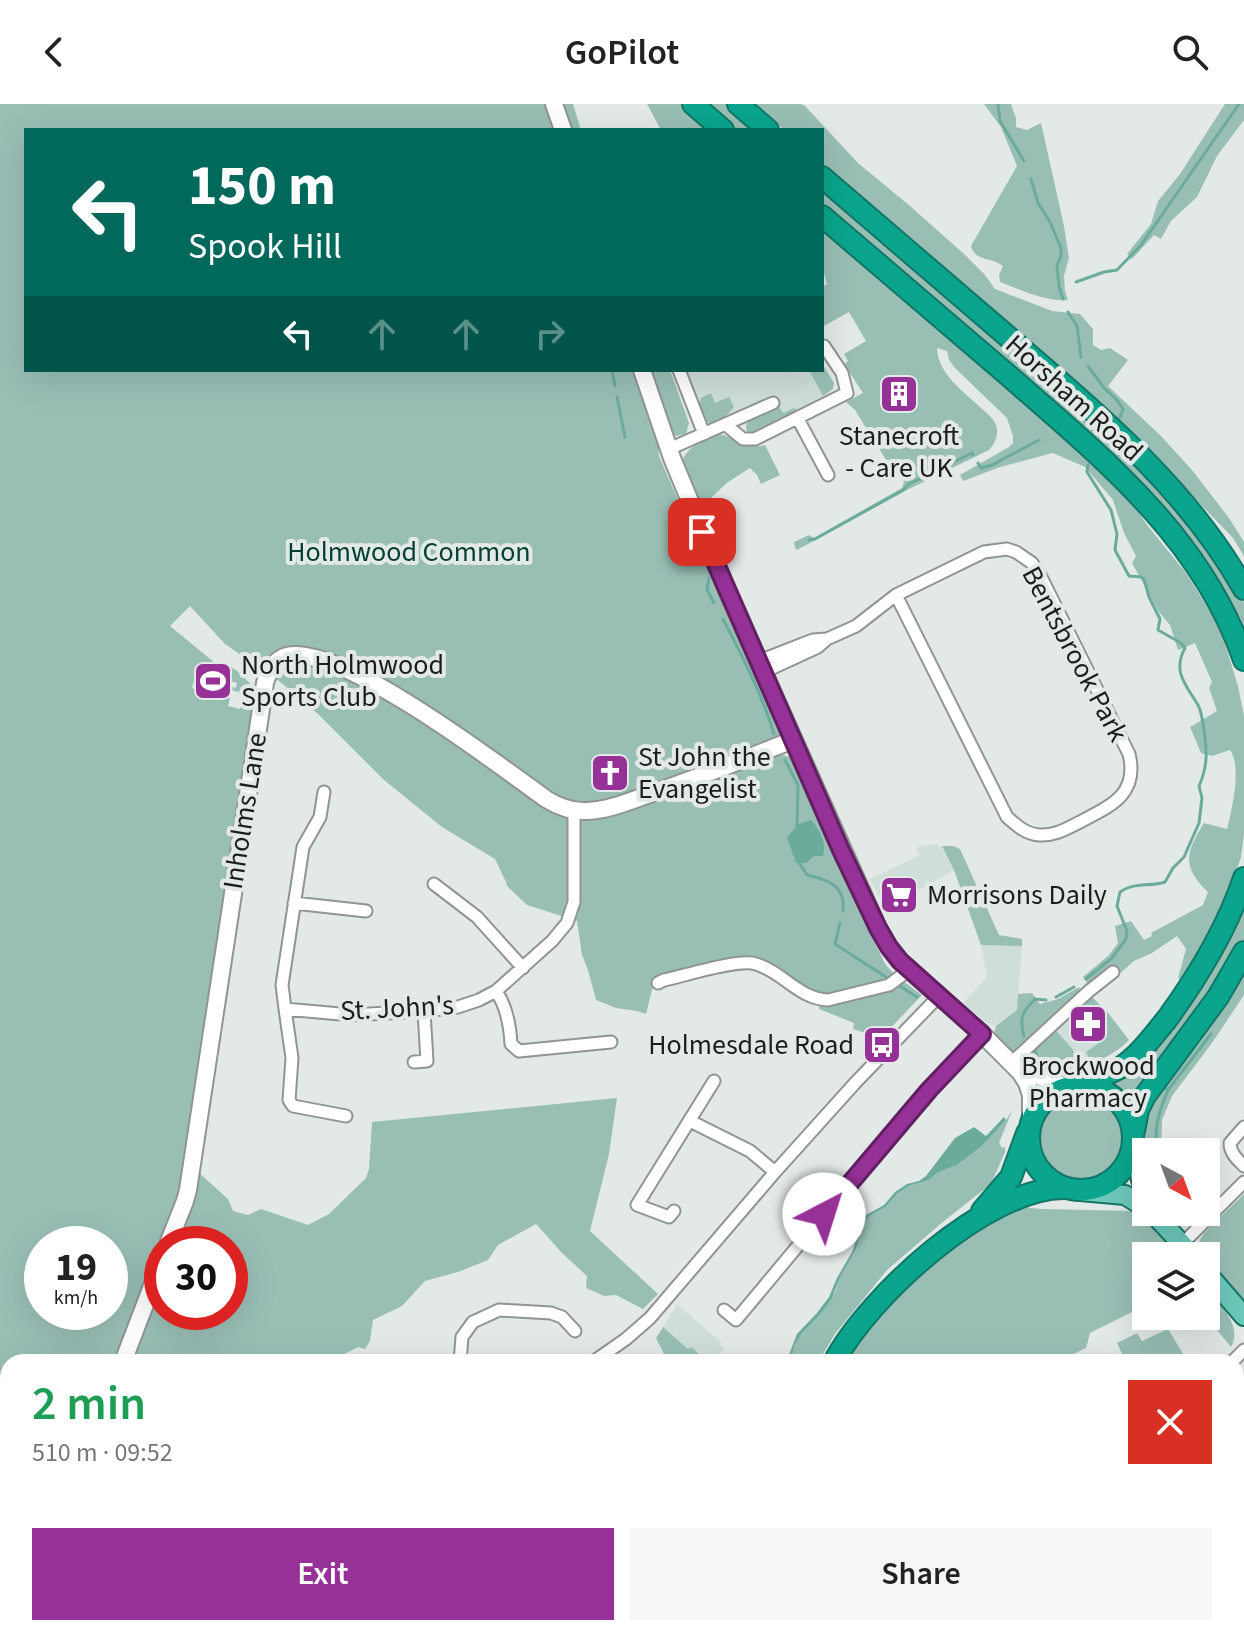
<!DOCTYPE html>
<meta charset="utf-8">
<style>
:root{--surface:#fff;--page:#f6f6f6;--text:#222;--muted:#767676;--accent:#963197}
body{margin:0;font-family:"Source Sans 3",sans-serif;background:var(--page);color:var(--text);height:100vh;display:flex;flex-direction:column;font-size:30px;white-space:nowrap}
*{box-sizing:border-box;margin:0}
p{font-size:26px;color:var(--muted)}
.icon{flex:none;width:44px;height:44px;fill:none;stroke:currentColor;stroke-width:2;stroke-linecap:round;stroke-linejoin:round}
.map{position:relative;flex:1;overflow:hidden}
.drawer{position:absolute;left:0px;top:1250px;width:1244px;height:282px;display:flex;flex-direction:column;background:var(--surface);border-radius:24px 24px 0 0;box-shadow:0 8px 32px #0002}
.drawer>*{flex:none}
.top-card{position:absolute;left:24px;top:24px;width:800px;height:244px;border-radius:0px;box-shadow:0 8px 32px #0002;background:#00695c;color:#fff;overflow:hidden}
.needle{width:52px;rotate:139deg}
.fabs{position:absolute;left:1132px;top:1034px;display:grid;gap:16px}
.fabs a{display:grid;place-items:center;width:88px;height:88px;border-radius:0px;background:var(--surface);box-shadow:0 8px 32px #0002;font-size:40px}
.speed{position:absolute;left:24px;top:1122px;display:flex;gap:16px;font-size:40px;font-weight:700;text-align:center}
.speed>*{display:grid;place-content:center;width:104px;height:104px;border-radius:50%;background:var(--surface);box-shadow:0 8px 32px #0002;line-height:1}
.speed small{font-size:20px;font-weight:400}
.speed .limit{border:12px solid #d22;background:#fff;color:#111}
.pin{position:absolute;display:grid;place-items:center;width:68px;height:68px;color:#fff;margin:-34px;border-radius:16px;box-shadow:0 4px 12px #0006}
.me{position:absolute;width:88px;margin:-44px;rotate:40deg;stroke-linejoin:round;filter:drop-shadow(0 0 6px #0008)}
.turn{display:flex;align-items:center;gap:28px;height:168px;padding:0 32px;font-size:36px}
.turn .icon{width:104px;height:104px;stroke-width:2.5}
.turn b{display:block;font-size:56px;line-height:68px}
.lanes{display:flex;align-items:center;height:76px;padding:0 32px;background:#0003;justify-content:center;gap:40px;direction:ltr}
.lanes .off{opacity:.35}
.round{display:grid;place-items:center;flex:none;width:84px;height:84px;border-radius:0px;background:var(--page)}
.headline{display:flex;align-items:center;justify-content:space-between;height:136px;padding:0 32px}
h1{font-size:48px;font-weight:600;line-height:60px;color:#1e9e55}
.cta{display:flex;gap:16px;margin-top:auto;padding:16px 32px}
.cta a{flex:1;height:92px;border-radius:0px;background:var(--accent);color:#fff;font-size:32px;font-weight:600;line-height:92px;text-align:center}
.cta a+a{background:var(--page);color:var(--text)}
header{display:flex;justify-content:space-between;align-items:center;height:104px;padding:0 32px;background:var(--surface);font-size:36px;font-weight:600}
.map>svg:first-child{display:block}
.built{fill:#cfded9}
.green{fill:#99bfb5;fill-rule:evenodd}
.water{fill:#6bab9c}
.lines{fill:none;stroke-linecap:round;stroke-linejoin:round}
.stream{stroke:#6bab9c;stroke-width:3}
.street-casing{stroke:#909594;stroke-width:15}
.secondary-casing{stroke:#909594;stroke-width:20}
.primary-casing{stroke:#117666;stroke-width:22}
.highway-casing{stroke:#117666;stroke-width:24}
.street{stroke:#fff;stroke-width:11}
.secondary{stroke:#fff;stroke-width:16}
.primary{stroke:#6dc9bb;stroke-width:18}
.highway{stroke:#0ba58d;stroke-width:20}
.route-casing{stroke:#622062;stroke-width:20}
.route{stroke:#963197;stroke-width:14}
.labels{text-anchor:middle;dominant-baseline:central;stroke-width:8;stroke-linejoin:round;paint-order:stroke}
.street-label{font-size:28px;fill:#1c1e1e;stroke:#e3e9e7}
.poi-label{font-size:28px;fill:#1c1e1e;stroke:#e3e9e7;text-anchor:start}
.park-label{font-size:28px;fill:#013f35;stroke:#e3e9e7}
</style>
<header><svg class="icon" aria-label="back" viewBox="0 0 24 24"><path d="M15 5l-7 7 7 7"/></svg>GoPilot<svg class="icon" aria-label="search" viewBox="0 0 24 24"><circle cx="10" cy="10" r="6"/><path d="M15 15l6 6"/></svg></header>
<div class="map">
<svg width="1244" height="1531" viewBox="0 0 1244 1531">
<rect width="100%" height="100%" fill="#e3e9e7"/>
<!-- built -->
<path class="built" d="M685 266H809L823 292 771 321 747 328 746 323 747 318 736 310 715 319 705 318Z
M937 740 939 743 942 742 954 766 886 805 870 775 920 751 916 745 919 742Z
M981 841 1022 842 1017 906 996 922 987 919 963 899 987 873Z
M1088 895 1105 913 1111 951 1082 958 1076 949 1066 940 1055 925Z
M677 1200 721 1238 719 1241 724 1245 713 1258H708L691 1244 689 1246 663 1223Z"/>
<!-- green -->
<path class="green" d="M0 0H573L581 26H26V266H670L689 319 686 330 676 332 669 323 657 327 659 352 746 552 781 624 779 632 771 640 779 650 790 653 795 659 834 752 885 860 896 872 922 891 881 934 853 925 854 919 819 905 820 890C797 883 782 864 760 856 742 848 678 872 656 877L653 882 646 910 637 907 616 904 596 896 588 866 582 851 577 817 527 801 506 781 507 780 495 755 442 723 384 676 318 610 279 577 225 540 190 502 170 522 215 559 213 565 198 561 192 584 230 594 228 602 240 605 244 590 232 586 233 583 236 584 237 579 228 576 229 569 221 567 228 562 236 566 254 583 251 600 255 609 223 797 181 1087 115 1258H8V1524H12L9 1531H0ZM42 1140H110V1208H42Z
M647 0H683L713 26H661Z
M703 0H728L759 26H734Z
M756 0H801L805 2 858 59 910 102 964 150 985 171 995 185 1052 207 1080 210 1093 225V241L1101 246 1110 244 1128 256 1108 282 1161 332 1192 366 1229 414 1244 438V452L1233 434 1154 352 1114 313 822 61V26H784Z
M984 0H1011L1016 14V23L1027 26 1041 19 1064 122 1069 154 1064 172 1065 187 1068 196C1046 198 1021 186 1000 178L999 171 1003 162C992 153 975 158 971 142L1017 62 1001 23Z
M1225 0H1244V16L1217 52 1197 93 1171 117 1161 135 1154 131 1132 155 1127 150 1151 120 1158 97 1180 70Z
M822 81 1118 339 1162 383 1229 471 1244 499V537L1198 451 869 143 822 101Z
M822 121 1070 335 1138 407 1147 421 1186 469 1220 523 1238 582 1244 612V730L1241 753 1228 793 1200 849 1182 876 1178 874 1186 845 1177 832 1152 849 1134 857 1118 871 1111 862 1088 880 1083 873 1109 851 1118 839 1115 822 1131 817 1144 836 1152 832 1151 829 1203 801 1208 788C1181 763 1186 748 1204 719L1227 725C1232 705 1242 663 1230 646L1212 652 1201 649 1190 623 1217 607 1209 584 1212 578 1195 539 1178 546 1170 521 1159 508 1132 459 1136 452 1124 429 1113 396 1085 363 1053 349 1000 363 963 377 960 371 1009 343 1013 339V332L1007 314 955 264 949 256 947 247 937 244C938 270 962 286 980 303 984 307 991 312 994 317 1000 327 997 337 989 346L909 385 797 446 795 444 794 438 809 431 814 434 902 384 904 378 888 359 855 306 846 298 863 289 844 260 848 257 844 250 866 237 849 208 822 223V183L827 180 822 162Z
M822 259 834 279 833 285 823 292 809 266H822Z
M711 289 715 299 729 293 734 303C725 314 719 320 705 318L699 302 701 294Z
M779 302 783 309 794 304 798 307 752 331 747 328 746 323 747 318Z
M719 330C736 333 746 346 765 341L780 371 761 380 757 371 750 364 728 378 700 404 683 355C689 341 706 336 719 330Z
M942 742H953L960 745 999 831 1022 835V842L981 841 954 766Z
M1244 796V835L1224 871 1132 1003C1124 991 1117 985 1104 978L1118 972Z
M1244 858V891L1212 939 1172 992 1162 1016 1161 1048H1146V1072L1141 1025 1147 997Z
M1079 883 1080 888 1023 941 1011 948 994 929 996 922 1017 906 1018 890 1032 889 1040 900 1058 895Z
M1092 893 1109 910 1129 936C1111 955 1071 972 1045 967 1039 966 1033 961 1028 958L1027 949 1055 925C1064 937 1075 946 1082 958L1089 954 1086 948 1106 934 1104 923 1085 898Z
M1037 1033a44 44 0 1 1 88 0a44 44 0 1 1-88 0Z
M617 994 609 1050 590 1127 658 1190 643 1205 616 1191 604 1192 586 1184 587 1172 562 1149 536 1120 498 1141 488 1156 458 1168 425 1177 402 1202 373 1216 370 1237 365 1245 358 1243 329 1258H129L162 1172V1208H230V1140H174L197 1067 228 1095 233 1107 248 1111 261 1105 308 1121 329 1110 366 1074 369 1065 372 1018Z
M1012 1007 999 1039 1002 1044 1005 1043V1048L991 1080 944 1117 887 1166 835 1230 818 1258H791L794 1242 802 1229 818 1213 835 1188 839 1176 856 1145 864 1120 869 1112 886 1103 897 1090 909 1082 929 1076 937 1069 957 1061 982 1042 1006 1016Z
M1244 1090V1201L1206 1157V1152H1202L1198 1147 1200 1136 1204 1129Z
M1024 1100 1030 1104 1043 1105 1131 1107 1143 1112 1182 1152H1146V1201L1090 1229 1086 1244 1057 1258H843L893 1191 984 1119Z
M1163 1108H1200L1202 1110 1189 1120H1183L1174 1123Z
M1206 1186C1220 1201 1243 1221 1231 1243L1206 1213 1208 1202 1206 1200Z
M663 1223 688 1245 691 1243 708 1258H668L656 1234Z
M1168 1225 1188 1258H1126L1117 1239 1137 1229 1142 1237Z
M26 1524H184L181 1531H23Z
M434 1524H456L482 1531H422Z
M630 1524H738L737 1531H629Z"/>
<!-- water -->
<path class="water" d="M811 716C820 726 827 739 823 752H814L806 759H796L787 733 799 720Z
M1004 1013 1006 1016 982 1042 957 1061 937 1069 929 1076 909 1082 897 1090 886 1103 869 1112 864 1120 856 1145 839 1176 831 1196 818 1213 802 1229 794 1242 791 1258H753L787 1256 797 1230 817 1209 829 1193 837 1174 853 1146 858 1128 866 1111 884 1101 895 1088 907 1080 919 1077 926 1072 955 1034 974 1023 986 1032Z"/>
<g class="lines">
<!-- stream -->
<path class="stream" d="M998 0 1000 17 1024 57
M1031 75 1038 99 1050 118 1061 144V152L1057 161 1059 183 1063 195
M1076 178 1104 168 1117 166 1141 141 1239 0
M1068 208 1077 222 1081 253
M1088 262 1104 284 1116 295 1123 305 1119 315
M612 266 615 282
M617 293 625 333
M978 359 981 364 992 361 1039 336
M809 436 815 435 903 386 909 380 972 349 973 351
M709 474 707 486 714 499
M723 515C742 552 762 590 774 630
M785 656 798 681 797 725
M798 757 807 771C829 776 846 782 843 807
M840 819 835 840 886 873
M1086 875 1112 854 1126 835 1127 827 1117 802 1120 788C1133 778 1150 783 1165 778L1173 764 1184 753 1199 719 1202 694 1199 682C1208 662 1207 647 1204 626 1203 618 1202 609 1198 601 1186 581 1172 568 1185 544L1181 539 1158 526 1160 515 1149 493 1144 475 1141 473 1129 472 1115 446 1117 430 1111 406 1087 368 1088 361
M898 881 917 893
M1056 893 1074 883
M1024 932C1019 914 1022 908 1035 895L1046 896
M1035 946 1041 965
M1166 985 1168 986 1211 930
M1156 1048C1154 1025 1159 1007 1168 986"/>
<!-- street casing -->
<g class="street-casing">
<path id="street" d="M679 266 704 330
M798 315 828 371
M726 321 743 335H755L847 289 842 269 824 242
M669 345 773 299
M759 557 813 536 827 535
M764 568 818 543 827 535 856 522 896 491 984 448 1007 445 1016 448 1032 459 1041 473 1129 650C1139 691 1110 702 1080 718 1066 725 1055 732 1039 731 1026 730 1017 722 1007 713L896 491
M324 688 320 713 303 743 282 881 285 905 351 911 424 907 458 903 479 896 496 887 552 837 567 819 574 798V706
M434 780 477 813 523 864
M294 799 366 807
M658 879 664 876C684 872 739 854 756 860 783 868 799 895 828 896L889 881 909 866
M496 887C507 903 510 921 511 940L519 947 611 938
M285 905 292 954 289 996 293 1002 346 1012
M414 958 427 957 424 907
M1011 959 1089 887 1113 868
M690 1017 750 1047 775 1068
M1244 1023 1230 1039C1230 1049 1237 1055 1244 1062
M674 1107 669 1113 637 1101 714 977
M1182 1140 1244 1078
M724 1206 736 1216 913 1004 982 930
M460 1258 462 1233 473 1218 499 1206 551 1209 562 1213 575 1227
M593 1258 626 1235 650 1214 775 1068 856 978 939 892
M1232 1258 1244 1246
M1236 1333 1244 1341
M542 1529 544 1524
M253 1531 255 1526
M349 1531 350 1524
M866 1531 868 1524
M1107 1531 1111 1524"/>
</g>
<!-- secondary casing -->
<g class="secondary-casing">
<path id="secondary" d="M554 0 563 26
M642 266 672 354 729 491 878 824 889 843 900 857 982 930 1020 968 1027 979 1031 991V1018
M1020 968 1033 970 1064 982
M168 1140 185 1097 188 1086 265 579C268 568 274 556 287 552 340 539 500 662 546 695 559 703 572 708 587 707 610 706 632 696 653 689 700 673 747 654 793 636
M123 1258 162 1156
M19 1531 21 1524"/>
</g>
<!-- primary casing -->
<g class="primary-casing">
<path id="primary" d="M1134 1037 1141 1076 1146 1091
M1080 1087 1125 1091 1146 1104
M1152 1108 1193 1152
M1206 1168 1244 1212"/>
</g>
<!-- highway casing -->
<g class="highway-casing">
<path id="highway" d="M693 0 723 26
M738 0 768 26
M822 73C888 130 955 187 1021 244 1105 317 1188 386 1244 485
M822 112C882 163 942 215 1002 266 1097 349 1202 432 1244 556
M1079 980C1093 975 1107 971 1120 964 1139 952 1153 932 1167 915 1199 871 1227 825 1244 774
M1029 1034a52 52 0 1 1 104 0a52 52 0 1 1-104 0Z
M1134 1027 1138 1006 1145 992 1218 893 1244 848
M982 1107 1011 1073 1027 1029
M834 1258C869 1192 986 1085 1063 1084
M751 1531 752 1524"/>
</g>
<!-- street -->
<use href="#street" class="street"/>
<!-- secondary -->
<use href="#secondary" class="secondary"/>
<!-- primary -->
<use href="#primary" class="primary"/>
<!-- highway -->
<use href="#highway" class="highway"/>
</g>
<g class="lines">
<!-- route casing -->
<g class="route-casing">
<path id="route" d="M702 428 841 746 878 824 889 843 900 857 982 930 929 986 824 1110"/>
</g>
<!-- route -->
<use href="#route" class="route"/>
</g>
<!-- icons -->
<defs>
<g id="building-square" transform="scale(2)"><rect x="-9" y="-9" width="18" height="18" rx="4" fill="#963197" stroke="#e3e9e7"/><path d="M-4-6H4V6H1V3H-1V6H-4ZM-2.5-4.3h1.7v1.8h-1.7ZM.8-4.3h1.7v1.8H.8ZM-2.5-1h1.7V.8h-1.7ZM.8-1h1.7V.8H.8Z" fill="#fff"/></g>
<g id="stadium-square" transform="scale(2)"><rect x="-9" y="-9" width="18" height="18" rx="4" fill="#963197" stroke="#e3e9e7"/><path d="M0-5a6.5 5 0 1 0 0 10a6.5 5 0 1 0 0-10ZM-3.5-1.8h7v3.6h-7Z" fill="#fff"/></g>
<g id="church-square" transform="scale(2)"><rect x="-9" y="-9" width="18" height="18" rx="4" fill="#963197" stroke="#e3e9e7"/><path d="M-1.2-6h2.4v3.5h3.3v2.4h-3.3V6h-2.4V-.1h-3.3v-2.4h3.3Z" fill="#fff"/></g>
<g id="supermarket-square" transform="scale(2)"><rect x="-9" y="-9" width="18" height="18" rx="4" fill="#963197" stroke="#e3e9e7"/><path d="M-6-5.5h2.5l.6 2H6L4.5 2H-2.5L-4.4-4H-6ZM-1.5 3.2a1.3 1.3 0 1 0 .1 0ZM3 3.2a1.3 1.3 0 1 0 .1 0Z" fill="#fff"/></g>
<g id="pharmacy-square" transform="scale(2)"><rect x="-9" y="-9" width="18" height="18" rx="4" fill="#963197" stroke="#e3e9e7"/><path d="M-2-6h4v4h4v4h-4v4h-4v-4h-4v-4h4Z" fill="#fff"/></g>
<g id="bus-square" transform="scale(2)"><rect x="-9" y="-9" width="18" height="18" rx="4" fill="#963197" stroke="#e3e9e7"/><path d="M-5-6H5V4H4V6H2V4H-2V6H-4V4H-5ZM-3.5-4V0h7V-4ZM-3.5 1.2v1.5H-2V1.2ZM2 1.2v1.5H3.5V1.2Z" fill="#fff"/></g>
</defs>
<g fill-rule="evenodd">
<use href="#building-square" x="899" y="290"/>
<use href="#stadium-square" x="213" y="577"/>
<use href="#church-square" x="610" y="669"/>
<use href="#supermarket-square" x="899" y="791"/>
<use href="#pharmacy-square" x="1088" y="920"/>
<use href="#bus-square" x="882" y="941"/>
</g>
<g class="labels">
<!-- street labels -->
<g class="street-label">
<text transform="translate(1074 294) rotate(42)">Horsham Road</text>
<text transform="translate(1075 550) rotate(62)">Bentsbrook Park</text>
<text transform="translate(245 707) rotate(-81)">Inholms Lane</text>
<text transform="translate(397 904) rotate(-3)">St. John's</text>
</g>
<!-- poi labels -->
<g class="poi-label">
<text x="899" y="332" text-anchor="middle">Stanecroft<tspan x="899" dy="32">- Care UK</tspan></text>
<text x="241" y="561">North Holmwood<tspan x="241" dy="32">Sports Club</tspan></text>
<text x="638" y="653">St John the<tspan x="638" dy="32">Evangelist</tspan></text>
<text x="927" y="791">Morrisons Daily</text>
<text x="854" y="941" text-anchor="end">Holmesdale Road</text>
<text x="1088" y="962" text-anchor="middle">Brockwood<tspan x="1088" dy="32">Pharmacy</tspan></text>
</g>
<!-- park labels -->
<g class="park-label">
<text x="409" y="448">Holmwood Common</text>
</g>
</g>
</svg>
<div class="fabs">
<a><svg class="needle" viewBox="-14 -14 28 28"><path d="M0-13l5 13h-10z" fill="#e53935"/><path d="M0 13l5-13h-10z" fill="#767676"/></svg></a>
<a><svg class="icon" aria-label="layers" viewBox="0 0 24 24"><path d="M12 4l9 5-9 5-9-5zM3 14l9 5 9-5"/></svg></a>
</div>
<div class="speed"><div>19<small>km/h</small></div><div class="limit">30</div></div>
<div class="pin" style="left:702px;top:428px;background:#d93025"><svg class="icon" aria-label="arrive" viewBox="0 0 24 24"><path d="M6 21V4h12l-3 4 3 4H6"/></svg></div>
<svg class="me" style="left:824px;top:1110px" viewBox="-20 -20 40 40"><circle r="19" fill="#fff"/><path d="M0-13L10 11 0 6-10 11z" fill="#963197"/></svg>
<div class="top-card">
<div class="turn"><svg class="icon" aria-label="left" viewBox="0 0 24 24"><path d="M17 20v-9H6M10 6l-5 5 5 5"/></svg><div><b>150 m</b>Spook Hill</div></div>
<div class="lanes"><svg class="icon" aria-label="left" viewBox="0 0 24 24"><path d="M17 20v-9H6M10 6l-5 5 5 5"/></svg><svg class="icon off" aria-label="ahead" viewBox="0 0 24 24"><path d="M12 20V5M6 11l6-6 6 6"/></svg><svg class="icon off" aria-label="ahead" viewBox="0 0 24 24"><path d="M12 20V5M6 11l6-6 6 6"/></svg><svg class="icon off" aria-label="right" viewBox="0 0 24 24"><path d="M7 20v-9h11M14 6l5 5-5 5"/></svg></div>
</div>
<section class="drawer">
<div class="headline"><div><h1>2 min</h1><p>510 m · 09:52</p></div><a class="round" style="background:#d93025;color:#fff"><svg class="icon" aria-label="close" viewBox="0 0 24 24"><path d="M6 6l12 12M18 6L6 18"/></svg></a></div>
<div class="cta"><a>Exit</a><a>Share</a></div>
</section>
</div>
